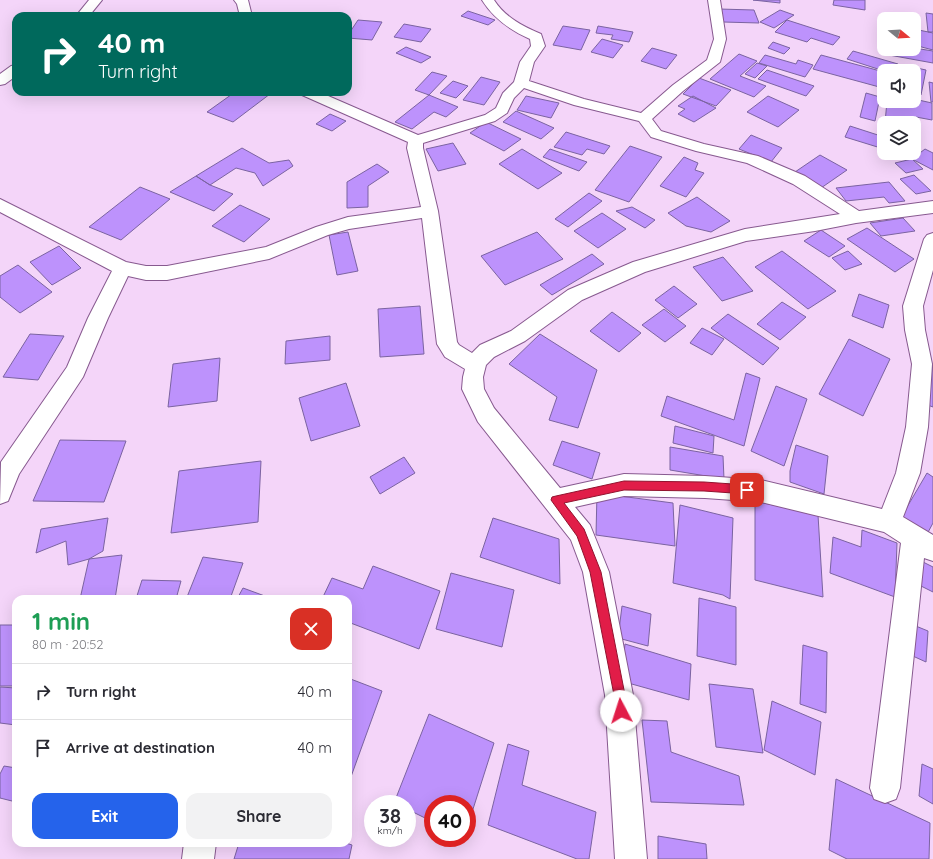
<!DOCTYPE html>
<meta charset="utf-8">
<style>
:root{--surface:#fff;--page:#f2f2f3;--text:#2b2b33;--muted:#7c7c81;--line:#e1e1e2;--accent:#2563eb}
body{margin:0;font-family:Quicksand,sans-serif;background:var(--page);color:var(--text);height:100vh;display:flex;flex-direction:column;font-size:15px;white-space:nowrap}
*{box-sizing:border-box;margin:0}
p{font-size:13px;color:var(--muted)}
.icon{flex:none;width:22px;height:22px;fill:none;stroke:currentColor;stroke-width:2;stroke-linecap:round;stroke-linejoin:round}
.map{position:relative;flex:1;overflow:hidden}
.sheet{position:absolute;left:12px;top:595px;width:340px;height:252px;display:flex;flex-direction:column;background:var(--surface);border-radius:12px;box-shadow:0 4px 16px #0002}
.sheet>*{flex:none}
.guide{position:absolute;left:12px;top:12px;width:340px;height:84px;border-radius:12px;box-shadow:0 4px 16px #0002;background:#00695c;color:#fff;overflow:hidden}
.needle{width:26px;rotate:108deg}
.fabs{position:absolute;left:877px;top:12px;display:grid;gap:8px}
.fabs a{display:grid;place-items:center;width:44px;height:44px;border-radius:8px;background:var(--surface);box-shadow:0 4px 16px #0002;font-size:20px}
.speed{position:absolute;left:364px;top:795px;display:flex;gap:8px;font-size:20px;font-weight:700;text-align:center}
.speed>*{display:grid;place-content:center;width:52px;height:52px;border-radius:50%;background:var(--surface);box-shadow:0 4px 16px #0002;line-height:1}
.speed small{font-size:10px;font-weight:400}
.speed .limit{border:6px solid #d22;background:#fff;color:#111}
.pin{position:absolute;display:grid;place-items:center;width:34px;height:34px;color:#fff;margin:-17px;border-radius:8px;box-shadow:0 2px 6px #0006}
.me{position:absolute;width:44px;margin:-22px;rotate:355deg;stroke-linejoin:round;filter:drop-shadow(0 0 3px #0008)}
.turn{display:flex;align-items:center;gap:14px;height:84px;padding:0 20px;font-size:18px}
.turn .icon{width:52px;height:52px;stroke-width:2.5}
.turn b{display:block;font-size:28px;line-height:34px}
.round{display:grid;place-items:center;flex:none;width:42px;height:42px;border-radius:12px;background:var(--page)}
.head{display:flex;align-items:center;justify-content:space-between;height:68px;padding:0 20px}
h1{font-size:24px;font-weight:700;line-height:30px;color:#1e9e55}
.action{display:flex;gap:8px;margin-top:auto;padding:8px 20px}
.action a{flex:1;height:46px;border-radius:12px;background:var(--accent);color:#fff;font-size:16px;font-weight:700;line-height:46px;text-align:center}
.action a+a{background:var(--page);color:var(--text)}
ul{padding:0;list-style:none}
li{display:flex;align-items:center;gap:12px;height:56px;padding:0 20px;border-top:1px solid var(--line)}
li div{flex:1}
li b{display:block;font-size:15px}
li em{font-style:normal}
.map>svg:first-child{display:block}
.building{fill:#bd92fc;stroke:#7b63a1}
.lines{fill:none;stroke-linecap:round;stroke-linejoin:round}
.minor-casing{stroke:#87598f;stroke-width:2}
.minor{fill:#fff;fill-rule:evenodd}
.route{fill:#e11d48;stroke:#92132f}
</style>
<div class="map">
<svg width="933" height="859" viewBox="0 0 933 859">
<rect width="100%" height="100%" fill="#f4d5f9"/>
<!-- building -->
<path class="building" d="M753 0H780V3Z
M834 0H865V10L833 5Z
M719 9 754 10 759 23 723 22Z
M780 10 794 15 774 28 760 22Z
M468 11 495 20 488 25 461 16Z
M926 13 933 14V32H928Z
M358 20 382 22 372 40 348 38V32H350Z
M787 20 840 37 833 45 811 38 807 42 775 32Z
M404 24 431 29 421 42 394 37Z
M563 26 590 30 581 50 553 45Z
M598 26 633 32 629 42 611 39 613 35 596 33Z
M914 29 933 33V50L914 45Z
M602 39 623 45 613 58 591 52Z
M773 42 790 48 784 54 768 48Z
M406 47 431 57 421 63 396 53Z
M652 48 677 55 666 69 641 61Z
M914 48 933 51V63L889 55V49Z
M853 51 898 64 895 71H884L847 59Z
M739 54 757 61 740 76 766 86 754 97 710 79Z
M765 55 796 64 798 60 813 65 805 77 759 63Z
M821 55 884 72 883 88 813 69Z
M757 63 767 66 755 78 745 74Z
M903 65 926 70 921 95 914 93V71H902Z
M767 70 814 86 806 96 758 79Z
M432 72 447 76 429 95 415 90Z
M481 77 500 82 484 105 463 100Z
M699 78 731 90 716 106 683 94Z
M453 81 468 86 456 98 440 93Z
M929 82 933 83V102H931Z
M235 92H265L270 94 233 122 207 112Z
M866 93 880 97 875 121 860 117Z
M429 95 458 107 446 117 434 112 412 129 395 122Z
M526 96 559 103 551 118 517 110Z
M693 96 716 108 694 122 678 114 685 109 678 106Z
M768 96 799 110 778 127 747 112Z
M914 99 932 103V120L916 117 915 138 914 123H885L887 101H914Z
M516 111 554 128 541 139 503 122Z
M330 114 346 121 332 131 316 124Z
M486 122 521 139 504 151 470 133Z
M850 126 884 137V149L845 137Z
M566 132 610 146 604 154 587 149 582 155 554 147Z
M751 135 782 148 771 162 739 149Z
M453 143 466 164 438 171 426 149Z
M630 146 662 157 629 202 595 190Z
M242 148 269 163 289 160 293 166 263 186 255 173 236 168 210 185 196 176Z
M522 149 562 173 538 189 499 164Z
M550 149 587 162 579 171 543 157Z
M925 149 933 153V170L912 159Z
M820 155 847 170 821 188 795 172Z
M684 157 698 163 695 170 704 173 686 197 660 186Z
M912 159 923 169 906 173 895 163Z
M377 164 389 172 368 186V207L347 208V182Z
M914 175 931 191 916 194 900 179Z
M196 176 210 185 233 194 214 211 170 192Z
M889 182 905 201 889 203 884 197 846 201 836 188Z
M140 187 170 199 121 240 89 227Z
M589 193 602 201 568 227 555 219Z
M697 197 730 221 711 232 686 226 668 213Z
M240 205 270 219 244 242 212 226Z
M632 207 655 220 645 228 616 211Z
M602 213 626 229 598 248 574 231Z
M903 218 915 231 881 236 870 223Z
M867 228 914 259 895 272 847 239Z
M821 230 845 246 829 257 804 241Z
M348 232 358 271 337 275 329 235Z
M537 232 563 259 505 285 481 256Z
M59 246 81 268 52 285 30 262Z
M782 251 836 291 808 309 755 267Z
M848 251 862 264 845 270 832 258Z
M592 254 604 264 552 295 540 285Z
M723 257 753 291 722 301 693 267Z
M18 265 52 292 20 313 0 297V276Z
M674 286 697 304 678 318 655 300Z
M859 294 889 305 883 328 852 316Z
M782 302 806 317 780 340 757 324Z
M420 306 424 354 380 357 378 309Z
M664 309 686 326 665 342 642 325Z
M612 312 641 333 619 352 590 331Z
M728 314 779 348 763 365 711 328Z
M702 328 724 339 712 355 690 343Z
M30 334 64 336 38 380 3 377Z
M540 334 597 370 578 428 549 420 557 397 509 364Z
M330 336V360L285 364 286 341Z
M849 339 890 359 863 416 819 394Z
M220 358 217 401 168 407 173 364Z
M933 365V407L925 404Z
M746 373 760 378 744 446 661 416 667 396 734 420Z
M346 383 360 426 311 441 299 398Z
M776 386 807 399 784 466 751 451Z
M675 426 714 436 713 453 673 443Z
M60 440 126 441 104 502 33 501Z
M562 441 600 453 592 479 553 465Z
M796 445 828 456 824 494 790 482V471Z
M670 447 723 456 724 479 670 470Z
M404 457 415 473 380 494 370 477Z
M261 461 258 522 171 533 179 471Z
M927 473 933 477V523L926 536 900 519Z
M597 493 673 503 675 546 596 535Z
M755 501 818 515 823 597 755 580Z
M680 505 733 518 730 599 723 595 673 583Z
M108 518 103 551 89 559 68 565 66 541 36 553 41 529Z
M493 518 559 539 560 584 480 557Z
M862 530 897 543 895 597 830 573 833 537 861 547Z
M122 555 115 599H80L89 559Z
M203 557 243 563 230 599H198L187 597Z
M919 560 933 567V592L915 583Z
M373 566 440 591 419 649 348 622V599H322L332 578 363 589Z
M451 573 514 590 502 647 436 629Z
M142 580 181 581 176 599H136Z
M243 588 273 599H237Z
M699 598 736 607V665L697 656Z
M622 606 651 614 648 646 618 638Z
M906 622 928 631 926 662 904 652Z
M0 625H16V686H0Z
M625 644 691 664 689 700 621 681Z
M803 645 827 652 826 713 800 704Z
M348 678 382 691 348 785Z
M709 684 753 689 763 753 716 747Z
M0 687 16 688V725L0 723Z
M772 701 821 722 815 775 764 750Z
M429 714 494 743 467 828V804H433V822L407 809V804L394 803Z
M642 720 667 721 671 752 739 776 744 805 651 802Z
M508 744 529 751 522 785 596 812 589 859H577L488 825Z
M922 764 933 769V804L919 796Z
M4 766 16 768V802L0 798V774Z
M836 779 930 823 929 859H847L829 850Z
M658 836 706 844 707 859H658Z
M239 843H346L352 845 349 859H234Z"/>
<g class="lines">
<!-- minor casing -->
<g class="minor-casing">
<path id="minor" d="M89 0H102L89 16H76Z
M234 0H248L252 16H240L237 4Z
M482 0H494C505 17 522 26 541 34L545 46 534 62 529 81 584 99 641 113 673 85 707 60 714 39 708 0H720L726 39 720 62 683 91 652 119 661 131 704 144 758 156 805 176 859 211 933 201V213L856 223 815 231 746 241 645 272 582 300 525 341 494 357 486 365 483 377 484 389 494 408 560 488 624 474 705 476 761 480 882 509 896 473 906 427 912 364 905 330 903 306 924 239 927 235 933 233V270L923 306 925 330 932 364 928 427 920 473 903 517 933 535V561L924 558 900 788 896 799 885 803 874 799 870 788 901 543 884 532 761 502 705 498 624 496 575 507 590 525 609 572 633 695 647 859H615L605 695 583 572 571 540 478 422 462 389 463 377 465 369 445 357 437 344 422 218 349 229 328 235 269 259 167 280H146L128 276 108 318 83 377 19 474 8 501 0 504 1 462 67 367 88 318 112 271 0 212V199L126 262 146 266H167L266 247 316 227 348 217 421 207 407 148 408 142 302 95 300 92H319L418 135 485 115 496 108 503 93 514 82 520 62 531 46 530 39C510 30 494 19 482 0ZM524 88 574 105 639 121 651 137 696 151 747 163 793 184 840 214 745 229 633 262 568 290 511 331 480 345 472 353 459 345 457 342 438 211 423 148V143L495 121 507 113 514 98Z
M16 65V76L5 84 0 85V74L11 66Z
M184 843H216L214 859H182Z"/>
</g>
<!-- minor -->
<use href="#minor" class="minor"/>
</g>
<!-- route -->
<path class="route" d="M624 481 704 482 747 485 751 487 752 490 751 493 747 494 704 491 624 490 564 503 584 529 601 572 625 695 627 711 625 715 621 717 616 715 614 695 590 572 577 536 551 500 552 497 556 496Z"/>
</svg>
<div class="fabs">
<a><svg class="needle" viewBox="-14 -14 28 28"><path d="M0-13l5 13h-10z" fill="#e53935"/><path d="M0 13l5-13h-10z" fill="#7c7c81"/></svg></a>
<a><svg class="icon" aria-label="sound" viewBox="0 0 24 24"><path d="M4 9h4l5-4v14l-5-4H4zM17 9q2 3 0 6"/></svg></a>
<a><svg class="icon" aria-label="layers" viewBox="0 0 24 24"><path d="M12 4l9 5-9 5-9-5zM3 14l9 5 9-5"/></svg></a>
</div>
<div class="speed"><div>38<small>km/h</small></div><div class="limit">40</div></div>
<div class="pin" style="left:747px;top:490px;background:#d93025"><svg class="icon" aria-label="arrive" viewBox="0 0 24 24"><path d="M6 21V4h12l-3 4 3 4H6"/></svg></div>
<svg class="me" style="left:621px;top:711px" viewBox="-20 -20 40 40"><circle r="19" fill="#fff"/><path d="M0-13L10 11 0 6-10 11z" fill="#e11d48"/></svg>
<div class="guide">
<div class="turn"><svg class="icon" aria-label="right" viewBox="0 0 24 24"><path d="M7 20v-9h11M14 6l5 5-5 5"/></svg><div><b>40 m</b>Turn right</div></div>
</div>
<section class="sheet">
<div class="head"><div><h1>1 min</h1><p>80 m · 20:52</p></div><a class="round" style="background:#d93025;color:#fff"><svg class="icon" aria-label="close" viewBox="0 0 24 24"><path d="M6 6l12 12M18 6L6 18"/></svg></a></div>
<ul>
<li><svg class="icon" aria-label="right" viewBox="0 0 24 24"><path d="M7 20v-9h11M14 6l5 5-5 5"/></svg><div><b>Turn right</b></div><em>40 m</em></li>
<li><svg class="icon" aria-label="arrive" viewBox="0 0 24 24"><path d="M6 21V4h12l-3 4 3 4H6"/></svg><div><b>Arrive at destination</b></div><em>40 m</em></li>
</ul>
<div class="action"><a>Exit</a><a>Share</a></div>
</section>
</div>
